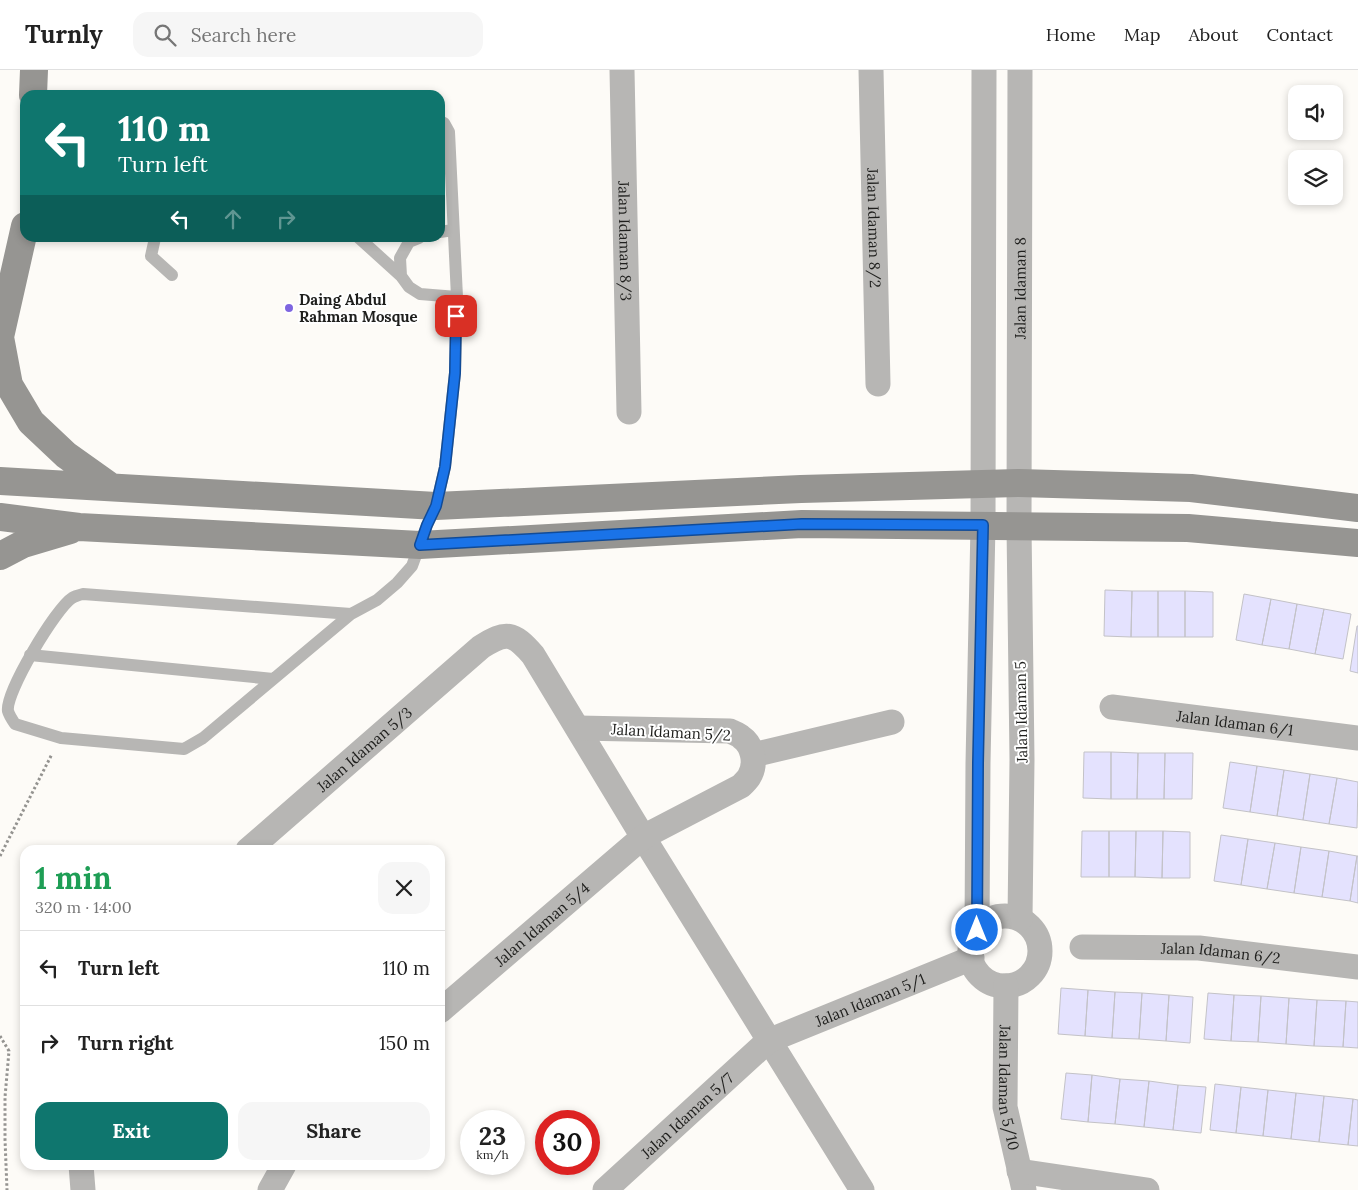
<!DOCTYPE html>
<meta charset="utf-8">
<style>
:root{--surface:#fff;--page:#f6f6f6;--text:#222;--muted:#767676;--line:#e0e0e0;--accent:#0f766e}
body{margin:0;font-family:Lora,serif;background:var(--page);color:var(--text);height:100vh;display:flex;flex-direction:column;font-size:19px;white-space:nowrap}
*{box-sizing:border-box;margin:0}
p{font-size:16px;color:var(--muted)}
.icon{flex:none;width:28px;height:28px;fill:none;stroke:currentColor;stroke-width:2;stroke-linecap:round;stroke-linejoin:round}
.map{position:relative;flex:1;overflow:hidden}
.side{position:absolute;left:20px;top:775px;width:425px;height:325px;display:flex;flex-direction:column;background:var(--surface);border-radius:15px;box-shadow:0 2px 8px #0003}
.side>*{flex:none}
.hud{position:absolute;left:20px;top:20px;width:425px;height:152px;border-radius:15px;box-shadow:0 2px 8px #0003;background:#0f766e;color:#fff;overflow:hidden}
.buttons{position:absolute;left:1288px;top:15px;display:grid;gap:10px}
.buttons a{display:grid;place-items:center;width:55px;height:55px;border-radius:10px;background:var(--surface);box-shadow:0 2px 8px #0003;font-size:25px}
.speed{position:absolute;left:460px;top:1040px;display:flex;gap:10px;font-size:25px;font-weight:700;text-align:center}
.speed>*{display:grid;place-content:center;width:65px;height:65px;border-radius:50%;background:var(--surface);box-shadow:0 2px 8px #0003;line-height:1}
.speed small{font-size:12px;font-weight:400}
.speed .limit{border:8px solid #d22;background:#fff;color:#111}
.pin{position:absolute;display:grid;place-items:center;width:42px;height:42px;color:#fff;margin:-21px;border-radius:10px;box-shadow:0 2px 8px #0006}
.me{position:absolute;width:55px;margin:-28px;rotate:0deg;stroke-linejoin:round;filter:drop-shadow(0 0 4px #0008)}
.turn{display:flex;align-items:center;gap:18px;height:105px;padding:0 15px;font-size:22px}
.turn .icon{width:65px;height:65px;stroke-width:2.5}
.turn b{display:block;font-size:35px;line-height:42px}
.lanes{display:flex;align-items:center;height:48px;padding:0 15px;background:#0003;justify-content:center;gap:25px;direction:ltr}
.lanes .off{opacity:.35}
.round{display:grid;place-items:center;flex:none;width:52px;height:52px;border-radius:15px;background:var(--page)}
.headline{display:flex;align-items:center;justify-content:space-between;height:85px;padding:0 15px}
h1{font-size:30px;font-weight:700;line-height:38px;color:#1e9e55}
.button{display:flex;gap:10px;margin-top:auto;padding:10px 15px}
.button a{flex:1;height:58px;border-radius:15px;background:var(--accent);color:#fff;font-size:20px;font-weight:700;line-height:58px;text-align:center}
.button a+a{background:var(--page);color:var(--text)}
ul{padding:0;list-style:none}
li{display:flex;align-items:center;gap:15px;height:75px;padding:0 15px;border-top:1px solid var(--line)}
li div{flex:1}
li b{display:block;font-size:19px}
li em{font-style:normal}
header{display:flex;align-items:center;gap:30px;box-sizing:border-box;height:70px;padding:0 25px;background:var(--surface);border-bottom:1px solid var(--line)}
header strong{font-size:24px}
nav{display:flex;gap:28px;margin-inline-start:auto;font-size:18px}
.search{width:350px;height:45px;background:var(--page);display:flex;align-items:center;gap:12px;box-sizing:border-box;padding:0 18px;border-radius:15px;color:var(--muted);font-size:19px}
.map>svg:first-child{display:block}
.building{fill:#e4e2fe;stroke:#c3c2c7}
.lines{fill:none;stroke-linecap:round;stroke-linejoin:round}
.path{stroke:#949390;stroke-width:3;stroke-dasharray:2.5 2.5;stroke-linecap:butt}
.service{stroke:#b7b6b4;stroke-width:12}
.minor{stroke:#b7b6b4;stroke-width:25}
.secondary{stroke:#969592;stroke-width:28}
.route-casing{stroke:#114b97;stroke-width:12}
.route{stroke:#1a73e8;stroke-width:9}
.poi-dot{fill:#7e65e0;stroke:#fff;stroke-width:2}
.labels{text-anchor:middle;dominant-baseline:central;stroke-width:4;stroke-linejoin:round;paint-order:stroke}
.street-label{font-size:15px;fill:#1f1f1d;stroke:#fff}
.poi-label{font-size:15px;font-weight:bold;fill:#1f1f1d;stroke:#fff;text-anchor:start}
</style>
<header>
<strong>Turnly</strong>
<div class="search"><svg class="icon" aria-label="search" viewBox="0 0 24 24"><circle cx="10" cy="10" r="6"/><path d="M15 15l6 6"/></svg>Search here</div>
<nav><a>Home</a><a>Map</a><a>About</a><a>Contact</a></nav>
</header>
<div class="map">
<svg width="1358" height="1120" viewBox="0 0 1358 1120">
<rect width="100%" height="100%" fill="#fdfbf7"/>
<!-- building -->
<path class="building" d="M1105 520 1132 521 1131 567 1104 566Z
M1132 521H1158V567H1131Z
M1158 521H1185V567H1158Z
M1185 521 1213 522V567H1185Z
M1244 524 1271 529 1262 575 1236 570Z
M1271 529 1297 534 1289 579 1262 575Z
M1297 534 1324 539 1315 584 1289 579Z
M1324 539 1351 544 1343 589 1315 584Z
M1357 556H1358V603L1350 601Z
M1084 682H1111V729L1083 728Z
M1111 682 1138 683 1137 729H1111Z
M1138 683H1165L1164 729H1137Z
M1165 683H1193L1192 729H1164Z
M1230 692 1257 696 1250 742 1223 738Z
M1257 696 1284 700 1277 746 1250 742Z
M1284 700 1310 704 1303 750 1277 746Z
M1310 704 1337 708 1329 754 1303 750Z
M1337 708 1358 712 1357 758 1329 754Z
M1082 761H1109V807H1081Z
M1109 761H1136L1135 807H1109Z
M1136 761H1163L1162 808 1135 807Z
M1163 761 1190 762V808H1162Z
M1221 765 1248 769 1241 815 1214 811Z
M1248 769 1275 773 1267 819 1241 815Z
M1275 773 1301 777 1294 823 1267 819Z
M1301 777 1329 781 1322 827 1294 823Z
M1329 781 1357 786 1350 831 1322 827Z
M1357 786H1358V833L1350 831Z
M1061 918 1088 920 1085 966 1058 964Z
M1088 920 1115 922 1112 968 1085 966Z
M1115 922 1142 923 1139 969 1112 968Z
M1142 923 1169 925 1166 971 1139 969Z
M1208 923 1234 925 1231 971 1204 969Z
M1169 925 1193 927 1190 973 1166 971Z
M1234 925 1261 926 1258 972 1231 971Z
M1261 926 1289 928 1286 974 1258 972Z
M1289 928 1317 930 1314 976 1286 974Z
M1317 930 1346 931 1343 977 1314 976Z
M1346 931 1358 932V978L1343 977Z
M1066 1003 1092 1005 1088 1052 1061 1049Z
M1092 1005 1120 1009 1115 1054 1088 1052Z
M1120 1009 1149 1011 1144 1057 1115 1054Z
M1149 1011 1178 1015 1173 1060 1144 1057Z
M1215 1014 1241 1017 1236 1063 1210 1060Z
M1178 1015 1206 1017 1201 1063 1173 1060Z
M1241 1017 1268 1020 1263 1066 1236 1063Z
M1268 1020 1296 1023 1291 1069 1263 1066Z
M1296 1023 1324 1026 1319 1072 1291 1069Z
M1324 1026 1353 1029 1348 1075 1319 1072Z
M1353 1029 1358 1030V1076L1348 1075Z"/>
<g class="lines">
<!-- path -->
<path class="path" d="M0 786 52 684
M0 966 9 981 5 1027V1069L7 1120"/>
<!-- service -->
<path class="service" d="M440 162 453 160
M155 168 151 186 172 205
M359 168 401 206 409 217 420 224 457 227
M401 206 400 188 409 172 419 168
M351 544 83 524C79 525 75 526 72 528 56 538 5 623 8 641 9 645 13 651 15 654L61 668 184 679 203 668 351 544 377 530 397 513 412 496 427 455 436 436 445 397 455 303 457 227 449 62 444 53 440 51
M30 585 273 609"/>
<!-- minor -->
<g class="minor">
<path id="s1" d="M622 0 629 342"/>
<path id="s2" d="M871 0 878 314"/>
<path id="s3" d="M1112 637 1358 668"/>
<path d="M753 685 892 652"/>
<path id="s4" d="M248 780 481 577C506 561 513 562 533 585L643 767 862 1120"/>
<circle cx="1005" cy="881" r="35"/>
<path id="s5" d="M1020 849 1022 690 1019 456 1020 0"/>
<path d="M977 860 978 693 983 455 984 0"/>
<path id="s6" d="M1082 877 1199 878 1358 897"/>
<path id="s7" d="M1006 916 1005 1037 1024 1120"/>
<path id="s8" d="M440 941 643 767 741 716C744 713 747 710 749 707 757 694 753 675 741 667 738 664 733 663 730 661L578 658"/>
<path d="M81 1095 83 1120"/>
<path d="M1019 1101 1147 1120"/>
<path d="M270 1120 284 1095"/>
<path id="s9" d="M605 1120 768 971 972 888"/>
</g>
<!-- secondary -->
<path class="secondary" d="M33 25 34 0
M0 267 9 315 31 352 66 385 111 417
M0 267 25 156
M0 411 436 436 801 419 1019 413 1191 418 1358 438
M0 447 79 457 420 475 802 454 1188 458 1358 473
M0 486 23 474 70 460"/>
</g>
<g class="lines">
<!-- route casing -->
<g class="route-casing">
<path id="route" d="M456 246 455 303 445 397 436 436 427 455 420 475 802 454 983 455 978 693 977 860"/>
</g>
<!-- route -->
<use href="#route" class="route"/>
</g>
<!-- markers -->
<circle class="poi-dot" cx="289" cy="238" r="5"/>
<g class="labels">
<!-- street labels -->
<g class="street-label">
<text stroke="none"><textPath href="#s2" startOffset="158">Jalan Idaman 8/2</textPath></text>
<text stroke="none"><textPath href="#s1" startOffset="171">Jalan Idaman 8/3</textPath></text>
<text stroke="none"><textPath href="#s5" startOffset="631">Jalan Idaman 8</textPath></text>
<text transform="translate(1021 642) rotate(-91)">Jalan Idaman 5</text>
<text stroke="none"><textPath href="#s3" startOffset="124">Jalan Idaman 6/1</textPath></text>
<text transform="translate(671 662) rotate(3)">Jalan Idaman 5/2</text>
<text stroke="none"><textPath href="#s4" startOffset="154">Jalan Idaman 5/3</textPath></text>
<text stroke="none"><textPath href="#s8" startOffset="134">Jalan Idaman 5/4</textPath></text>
<text stroke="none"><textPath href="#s6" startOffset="139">Jalan Idaman 6/2</textPath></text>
<text stroke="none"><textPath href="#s9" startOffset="331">Jalan Idaman 5/1</textPath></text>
<text stroke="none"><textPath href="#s7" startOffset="102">Jalan Idaman 5/10</textPath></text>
<text stroke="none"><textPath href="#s9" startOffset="111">Jalan Idaman 5/7</textPath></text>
</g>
<!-- poi labels -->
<g class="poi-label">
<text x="299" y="229">Daing Abdul<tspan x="299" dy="17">Rahman Mosque</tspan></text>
</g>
</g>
</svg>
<div class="buttons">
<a><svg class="icon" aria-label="sound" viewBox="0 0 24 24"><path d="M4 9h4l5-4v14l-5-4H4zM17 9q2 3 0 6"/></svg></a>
<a><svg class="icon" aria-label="layers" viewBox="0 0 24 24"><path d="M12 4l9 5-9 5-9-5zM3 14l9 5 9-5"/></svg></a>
</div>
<div class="speed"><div>23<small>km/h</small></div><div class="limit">30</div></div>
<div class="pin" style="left:456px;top:246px;background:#d93025"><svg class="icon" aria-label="arrive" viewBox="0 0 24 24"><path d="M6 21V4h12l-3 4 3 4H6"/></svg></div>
<svg class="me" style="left:977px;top:860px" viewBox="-20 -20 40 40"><circle r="17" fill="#1a73e8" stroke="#fff" stroke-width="3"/><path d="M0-11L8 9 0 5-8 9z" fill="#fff"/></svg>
<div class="hud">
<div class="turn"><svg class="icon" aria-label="left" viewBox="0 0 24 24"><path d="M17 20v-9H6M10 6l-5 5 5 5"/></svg><div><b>110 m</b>Turn left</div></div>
<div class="lanes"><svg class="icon" aria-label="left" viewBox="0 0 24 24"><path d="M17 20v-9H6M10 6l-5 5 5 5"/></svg><svg class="icon off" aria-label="ahead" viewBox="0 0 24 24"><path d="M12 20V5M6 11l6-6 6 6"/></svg><svg class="icon off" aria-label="right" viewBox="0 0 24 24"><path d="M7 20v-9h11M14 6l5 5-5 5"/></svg></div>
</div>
<section class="side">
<div class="headline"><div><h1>1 min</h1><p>320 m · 14:00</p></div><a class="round"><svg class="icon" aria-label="close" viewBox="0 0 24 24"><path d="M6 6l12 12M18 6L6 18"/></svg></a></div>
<ul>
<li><svg class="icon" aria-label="left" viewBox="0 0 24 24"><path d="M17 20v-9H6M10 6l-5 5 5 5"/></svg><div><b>Turn left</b></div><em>110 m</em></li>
<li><svg class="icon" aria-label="right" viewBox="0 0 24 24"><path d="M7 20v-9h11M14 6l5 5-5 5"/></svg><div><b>Turn right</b></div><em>150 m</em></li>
</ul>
<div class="button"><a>Exit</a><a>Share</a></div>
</section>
</div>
